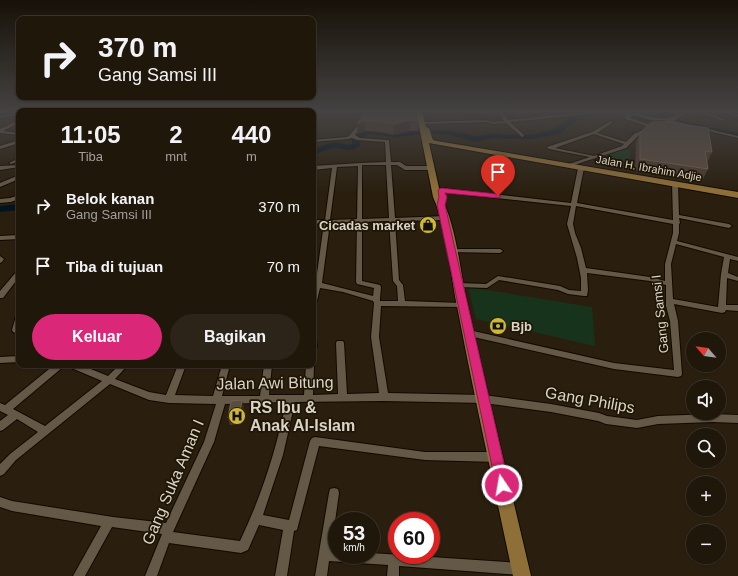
<!DOCTYPE html>
<html lang="id">
<meta charset="utf-8">
<style>
:root{--surface:#20170b;--page:#2d2419;--text:#f1f3f6;--muted:#a29f9d;--line:#3d362c;--accent:#db2777}
body{margin:0;font-family:Arial,sans-serif;background:var(--page);color:var(--text);height:100vh;display:flex;flex-direction:column;font-size:15px;white-space:nowrap}
*{box-sizing:border-box;margin:0}
p{font-size:13px;color:var(--muted)}
.icon{flex:none;width:22px;height:22px;fill:none;stroke:currentColor;stroke-width:2;stroke-linecap:round;stroke-linejoin:round}
.map{position:relative;flex:1;overflow:hidden}
.sheet{position:absolute;left:16px;top:108px;width:300px;height:260px;display:flex;flex-direction:column;background:var(--surface);border-radius:8px;box-shadow:0 1px 3px #0004,0 0 0 1px var(--line)}
.sheet>*{flex:none}
.top-card{position:absolute;left:16px;top:16px;width:300px;height:84px;border-radius:8px;box-shadow:0 1px 3px #0004,0 0 0 1px var(--line);background:#20170b;color:var(--text);overflow:hidden}
.needle{width:26px;rotate:298deg}
.controls{position:absolute;left:686px;top:332px;display:grid;gap:8px}
.controls a{display:grid;place-items:center;width:40px;height:40px;border-radius:50%;background:var(--surface);box-shadow:0 1px 3px #0004,0 0 0 1px var(--line);font-size:20px}
.speed{position:absolute;left:328px;top:512px;display:flex;gap:8px;font-size:20px;font-weight:700;text-align:center}
.speed>*{display:grid;place-content:center;width:52px;height:52px;border-radius:50%;background:var(--surface);box-shadow:0 1px 3px #0004,0 0 0 1px var(--line);line-height:1}
.speed small{font-size:10px;font-weight:400}
.speed .limit{border:6px solid #d22;background:#fff;color:#111}
.pin{position:absolute;display:grid;place-items:center;width:34px;height:34px;color:#fff;margin:-41px -17px;border-radius:50% 50% 50% 0;rotate:-45deg;box-shadow:0 0 4px #0007}
.pin .icon{rotate:45deg}
.me{position:absolute;width:44px;margin:-22px;rotate:348deg;stroke-linejoin:round;filter:drop-shadow(0 0 3px #0008)}
.turn{display:flex;align-items:center;gap:14px;height:84px;padding:0 16px;font-size:18px}
.turn .icon{width:52px;height:52px;stroke-width:2.5}
.turn b{display:block;font-size:28px;line-height:34px}
.eta{display:flex;justify-content:space-evenly;align-items:center;height:68px;text-align:center}
.eta b{font-size:24px;font-weight:700;line-height:28px}
.primary-button{display:flex;gap:8px;margin-top:auto;padding:8px 16px}
.primary-button a{flex:1;height:46px;border-radius:24px;background:var(--accent);color:#fff;font-size:16px;font-weight:700;line-height:46px;text-align:center}
.primary-button a+a{background:var(--page);color:var(--text)}
ul{padding:0;list-style:none}
li{display:flex;align-items:center;gap:12px;height:60px;padding:0 16px}
li div{flex:1}
li b{display:block;font-size:15px}
li em{font-style:normal}
.map>svg:first-child{display:block}
.green{fill:#18331b}
.lines{fill:none;stroke-linecap:round;stroke-linejoin:round}
.river{fill:#021420;fill-rule:evenodd}
.street-casing{stroke:#120900;stroke-width:2}
.primary-casing{stroke:#120900;stroke-width:2}
.street{fill:#645846;fill-rule:evenodd}
.primary{fill:#8e6f38;fill-rule:evenodd}
.wall{fill:#4c3b2f}
.shaded-wall{fill:#38291c}
.building{fill:#5b4c40;stroke:#6f6155}
.route{fill:#db2777;stroke:#8e194d}
.labels{text-anchor:middle;dominant-baseline:central;stroke-width:3.5;stroke-linejoin:round;paint-order:stroke}
.far-street-label{font-size:11px;fill:#dad3c8;stroke:#201606}
.poi-label{font-size:13px;font-weight:bold;fill:#dad3c8;stroke:#201606;text-anchor:end}
.street-label{font-size:13px;fill:#dad3c8;stroke:#201606}
.near-street-label{font-size:16px;fill:#dad3c8;stroke:#201606}
.near-poi-label{font-size:16px;font-weight:bold;fill:#dad3c8;stroke:#201606;text-anchor:start}
</style>
<div class="map">
<svg width="738" height="576" viewBox="0 0 738 576">
<rect width="100%" height="100%" fill="#2a1f0f"/>
<!-- green -->
<path class="green" d="M623 149 631 150 629 162 608 158 609 153Z
M468 287 592 307 595 346 476 319Z"/>
<g class="lines">
<!-- river -->
<path class="river" d="M590 111H627L644 117 669 118 738 133V137L669 122 643 121 621 114 583 116 559 134 531 139 492 138 475 142 450 135 434 134 430 132 434 130 450 131 475 136 492 134 531 135 553 130 578 112Z
M364 130C375 129 384 132 394 132 403 133 411 129 420 131L421 133 417 135 395 137 369 134 359 139 360 145C352 154 345 148 335 148 329 148 320 153 313 155V149L334 142 350 145 352 144V136Z
M19 204V210L0 212V206Z"/>
<!-- street casing -->
<g class="street-casing">
<path id="street" d="M498 111H502L508 120 594 111 618 112 631 115 632 116 630 118 657 127 655 128 652 127V129L638 136 626 148 568 167H566V165L590 157 549 149 547 148V147L592 132 611 121H612V123L597 133 626 142 634 134 650 127 625 119 624 118 626 116 618 114H602L600 113 510 122 524 135V136L522 137 506 123 493 124 486 122 426 124 424 123 426 122 486 120 493 122 504 121ZM594 134 624 144 622 146 594 156 555 148Z
M625 111C642 112 659 124 677 115L658 111C665 111 671 113 678 113 682 114 686 111 691 111L673 121 738 136V138L669 122 660 126H658V124L666 120H651L625 113Z
M695 111H702L726 120 723 121Z
M719 111H726L738 115V117Z
M19 113V115L0 118V116Z
M19 120V123L3 131 19 133V135L0 133V129Z
M360 122 364 123 355 135 360 138 389 140 391 162H400L406 166H431L434 168 431 170H405L397 165H391L395 218 445 216 448 218 445 220 395 221 399 280 403 285 405 301 462 303 466 305 462 307 381 306 379 337 388 393 484 395 551 404 599 413 607 416 637 420 658 416 713 414 738 415V423L713 422 658 424 637 428 606 424 598 421 551 412 484 403 384 401 295 402 283 455 263 515 289 520 310 441 312 438 315 437 425 452H496L499 454 501 457 499 460 496 462 425 460 319 446 298 526 297 530 294 531 287 576H275L283 530 259 525 248 550 241 553 169 543 157 576H145L162 534 112 527 85 576H73L101 526 12 511 0 507V497L12 501 113 517 166 523 204 442 216 404 169 403 149 400 110 384 16 460 4 474 0 476V464L10 454 38 432 17 419 3 430 0 431V421L8 415 0 411V403L5 405 54 365H64L63 367 13 409 45 426 102 381 69 367 68 365H81L108 376 119 365H128L115 379 149 392 166 395 178 365H186L175 395 213 396 222 365H230L222 396H260L264 365H272L269 395H304L306 365H313V363L314 365 313 395 338 394 336 343 337 341H343L344 343 347 394 379 393 371 337 374 303 373 301 343 292 320 288 317 301 313 303V289L316 281 324 223 313 224V220H325L332 168 313 170V166L360 163 386 162 385 142 357 140 352 138 348 139 313 142V140L347 137 350 135ZM362 165H386L389 218 362 219ZM358 166 357 219 330 220 337 167ZM389 221 393 281 397 286 398 301H380V299L381 287 380 285 362 281V222ZM357 222 356 282 357 284 374 288 373 296 322 283 330 223ZM286 402C276 451 261 497 240 541L173 532 214 442 225 404Z
M19 140V143L0 149V146Z
M19 158V161L11 164 9 163Z
M19 165V167L0 170V166Z
M581 166 584 168 577 203 673 220 672 184 675 182 678 184 679 215 729 224 732 226 729 228 679 218 680 223 679 224V233L677 241 738 257V261L730 259 728 273 738 277V281L727 278 726 305H738V311L726 310 725 312 722 313 674 304 678 321 682 374 681 376 678 377 614 369 469 336 466 335 465 333 466 331 469 330 614 363 674 370 670 321 666 306V285L650 281 587 273 588 290 587 296H584L568 294 558 290 499 280 487 288 459 287 456 285 459 283 486 284 498 276 560 286 569 290 581 291V278L577 258 567 224 571 206 441 192 438 190 441 188 571 203 578 168ZM576 206 673 224V233L665 264V281L650 277 586 268 581 248 575 233 573 224ZM676 244 724 257 721 274 718 307 673 299 671 264Z
M19 175V179L0 187V183Z
M19 195V199L11 202 0 203V199L10 198Z
M19 235V239L0 240V236Z
M452 249H500L503 251 500 253 450 252 449 251 450 250Z
M0 256 4 259 2 262 0 263Z
M17 271H19V277L3 298H0V291Z
M19 315V331L16 333 13 332 12 330 16 316Z
M313 340 316 341 317 346 316 348 313 349Z
M19 356V362L0 363V357Z
M334 488 338 489 339 493 331 550H337V555H371V553L520 563 524 565 526 569 524 573 520 575 399 566V576H387L388 565 329 561 327 576H315L329 493 330 489Z"/>
</g>
<!-- primary casing -->
<g class="primary-casing">
<path id="primary" d="M416 111H422L426 127 429 128 433 140 437 141 738 192V198L429 143 441 197C457 227 460 273 468 306 488 396 510 486 531 576H513C494 486 474 396 457 306 450 273 447 227 433 197Z"/>
</g>
<!-- street -->
<use href="#street" class="street"/>
<!-- primary -->
<use href="#primary" class="primary"/>
</g>
<!-- wall -->
<path class="wall" d="M367 111H416L415 115 419 121 418 131H409L393 135 381 132 365 131 357 134Z
M640 133 712 152 707 163 708 169 702 181 635 170 636 143Z
M244 407 241 424 230 425 228 418Z"/>
<!-- shaded-wall -->
<path class="shaded-wall" d="M313 111H322V117L313 119Z
M410 120 409 131 393 135 394 124Z
M365 121V131L357 134V123Z
M316 125 317 138 313 139V126Z
M242 400 244 407 241 424 239 418Z"/>
<!-- building -->
<path class="building" d="M313 111 316 125 313 126Z
M367 111H398L417 115 419 121 410 120 394 124 381 121H365L357 123Z
M405 111H415V113Z
M655 121 666 122 708 128 712 152 705 151 708 169 640 159V133L649 124Z
M242 400 239 418H228L231 401Z"/>
<!-- sky -->
<linearGradient id="sky" x2="0" y2="1"><stop stop-color="#171108"/><stop offset="0.58" stop-color="#444242"/><stop offset="1" stop-color="#444242" stop-opacity="0"/></linearGradient>
<rect width="738" height="192" fill="url(#sky)"/>
<!-- route -->
<path class="route" d="M441 188 498 194 501 196 498 198 445 193 447 197 445 205 509 485 507 489 502 491 497 489 496 485 437 205 439 197 438 190Z"/>
<!-- icons -->
<defs>
<g id="shop-disc" transform="scale(0.9)"><circle r="9.5" fill="#d0b837" stroke="#201606"/><path d="M-5-2.5h2.3a2.7 3.5 0 0 1 5.4 0H5L5.5 6h-11ZM-1.5-2.5h3a1.5 2.3 0 0 0-3 0Z" fill="#111"/></g>
<g id="bank-disc" transform="scale(0.9)"><circle r="9.5" fill="#d0b837" stroke="#201606"/><path d="M-6-4H6V4H-6ZM0-2.3a2.3 2.3 0 1 0 0 4.6a2.3 2.3 0 1 0 0-4.6Z" fill="#111"/></g>
<g id="hospital-disc" transform="scale(0.9)"><circle r="9.5" fill="#d0b837" stroke="#201606"/><path d="M-5-5h3v3.5h4V-5h3V5h-3V1.5h-4V5h-3Z" fill="#111"/></g>
</defs>
<g fill-rule="evenodd">
<use href="#shop-disc" x="428" y="225"/>
<use href="#bank-disc" x="498" y="326"/>
<use href="#hospital-disc" x="237" y="416"/>
</g>
<g class="labels">
<!-- far-street labels -->
<g class="far-street-label">
<text transform="translate(649 168) rotate(10)">Jalan H. Ibrahim Adjie</text>
</g>
<!-- poi labels -->
<g class="poi-label">
<text x="415" y="225">Cicadas market</text>
<text x="511" y="326" text-anchor="start">Bjb</text>
</g>
<!-- street labels -->
<g class="street-label">
<text transform="translate(660 314) rotate(-96)">Gang Samsi I</text>
</g>
<!-- near-street labels -->
<g class="near-street-label">
<text transform="translate(275 383) rotate(-1)">Jalan Awi Bitung</text>
<text transform="translate(590 400) rotate(10)">Gang Philips</text>
<text transform="translate(173 482) rotate(-67)">Gang Suka Aman I</text>
</g>
<!-- near-poi labels -->
<g class="near-poi-label">
<text x="250" y="407">RS Ibu &amp;<tspan x="250" dy="18">Anak Al-Islam</tspan></text>
</g>
</g>
</svg>
<div class="controls">
<a><svg class="needle" viewBox="-14 -14 28 28"><path d="M0-13l5 13h-10z" fill="#e53935"/><path d="M0 13l5-13h-10z" fill="#a29f9d"/></svg></a>
<a><svg class="icon" aria-label="sound" viewBox="0 0 24 24"><path d="M4 9h4l5-4v14l-5-4H4zM17 9q2 3 0 6"/></svg></a>
<a><svg class="icon" aria-label="search" viewBox="0 0 24 24"><circle cx="10" cy="10" r="6"/><path d="M15 15l6 6"/></svg></a>
<a>+</a>
<a>−</a>
</div>
<div class="speed"><div>53<small>km/h</small></div><div class="limit">60</div></div>
<div class="pin" style="left:498px;top:196px;background:#d93025"><svg class="icon" aria-label="arrive" viewBox="0 0 24 24"><path d="M6 21V4h12l-3 4 3 4H6"/></svg></div>
<svg class="me" style="left:502px;top:485px" viewBox="-20 -20 40 40"><circle r="17" fill="#db2777" stroke="#fff" stroke-width="3"/><path d="M0-11L8 9 0 5-8 9z" fill="#fff"/></svg>
<div class="top-card">
<div class="turn"><svg class="icon" aria-label="right" viewBox="0 0 24 24"><path d="M7 20v-9h11M14 6l5 5-5 5"/></svg><div><b>370 m</b>Gang Samsi III</div></div>
</div>
<section class="sheet">
<div class="eta">
<div><b>11:05</b><p>Tiba</p></div>
<div><b>2</b><p>mnt</p></div>
<div><b>440</b><p>m</p></div>
</div>
<ul>
<li><svg class="icon" aria-label="right" viewBox="0 0 24 24"><path d="M7 20v-9h11M14 6l5 5-5 5"/></svg><div><b>Belok kanan</b><p>Gang Samsi III</p></div><em>370 m</em></li>
<li><svg class="icon" aria-label="arrive" viewBox="0 0 24 24"><path d="M6 21V4h12l-3 4 3 4H6"/></svg><div><b>Tiba di tujuan</b></div><em>70 m</em></li>
</ul>
<div class="primary-button"><a>Keluar</a><a>Bagikan</a></div>
</section>
</div>
